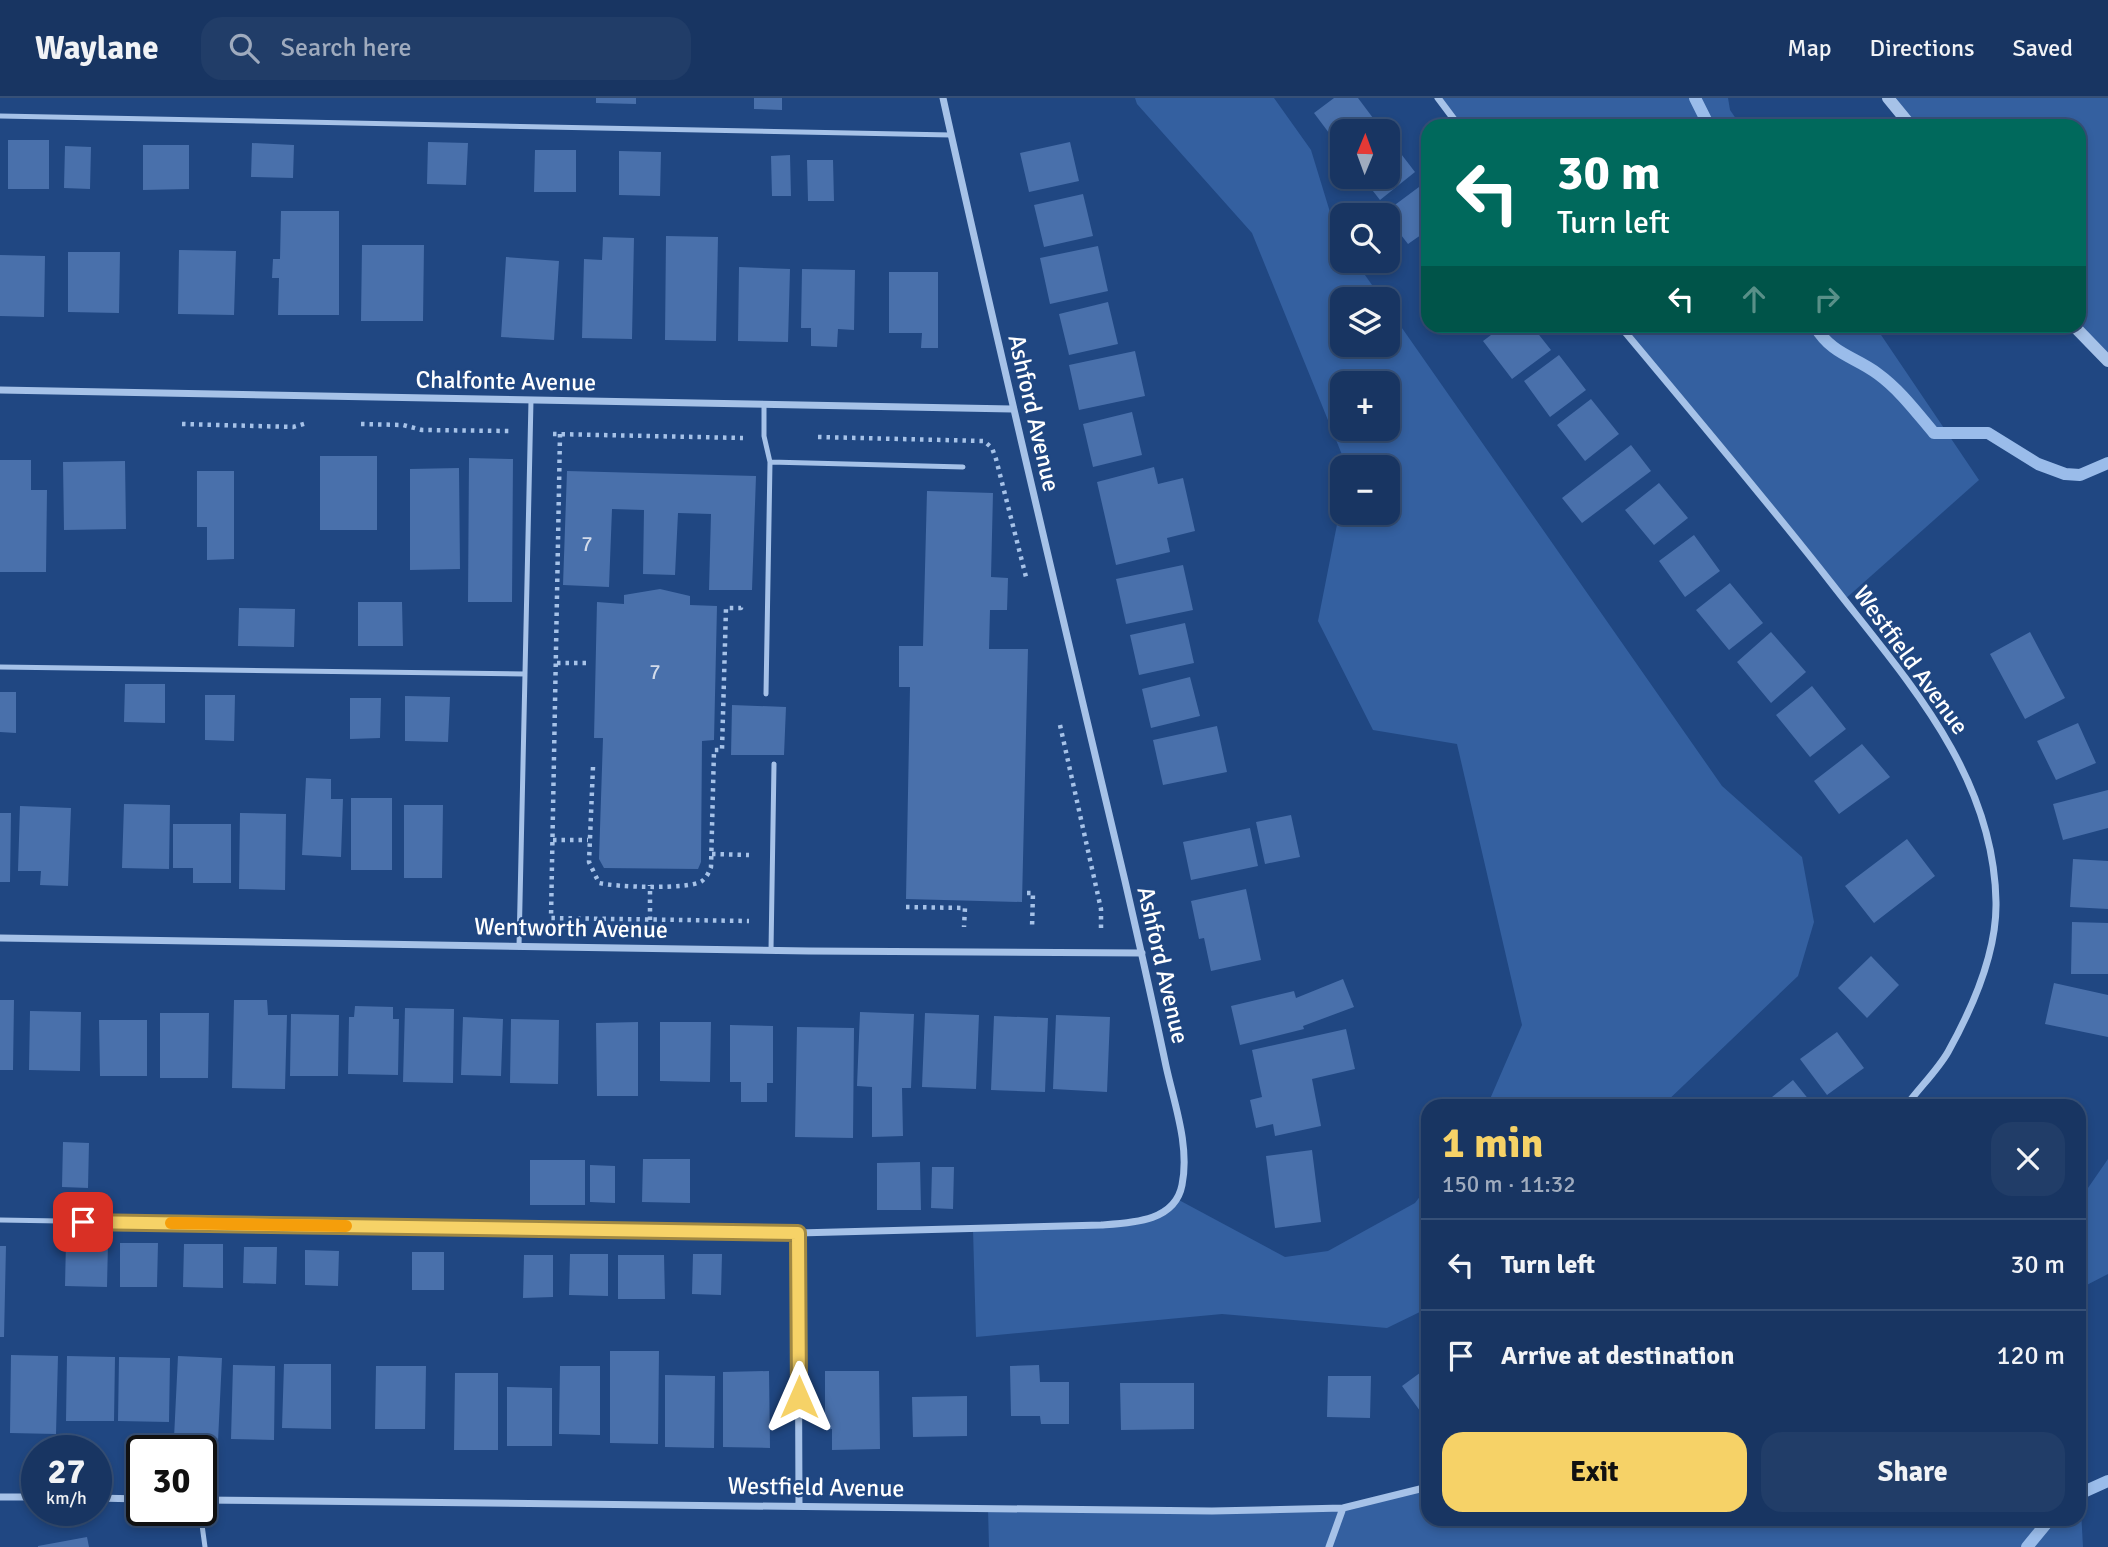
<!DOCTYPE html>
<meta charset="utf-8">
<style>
:root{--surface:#183562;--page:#213d68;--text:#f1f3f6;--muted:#9fabbe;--line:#365077;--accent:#f6d267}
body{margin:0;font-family:Signika,sans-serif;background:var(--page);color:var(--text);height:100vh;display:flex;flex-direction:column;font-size:26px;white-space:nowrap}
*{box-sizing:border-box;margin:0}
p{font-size:23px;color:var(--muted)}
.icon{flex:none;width:38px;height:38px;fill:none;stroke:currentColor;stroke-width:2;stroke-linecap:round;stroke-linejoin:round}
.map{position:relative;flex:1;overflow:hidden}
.sheet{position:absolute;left:1421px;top:1001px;width:665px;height:427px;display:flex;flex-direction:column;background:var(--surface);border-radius:21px;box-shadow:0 4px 10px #0003,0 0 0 2px var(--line)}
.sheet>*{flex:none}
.banner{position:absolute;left:1421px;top:21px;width:665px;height:214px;border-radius:21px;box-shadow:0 4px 10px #0003,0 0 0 2px var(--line);background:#00695c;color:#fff;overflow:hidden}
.needle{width:46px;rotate:1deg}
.controls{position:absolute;left:1330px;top:21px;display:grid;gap:14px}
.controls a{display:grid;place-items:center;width:70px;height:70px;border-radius:14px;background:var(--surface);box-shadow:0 4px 10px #0003,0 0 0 2px var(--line);font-size:35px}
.speed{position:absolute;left:21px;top:1337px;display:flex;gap:14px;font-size:35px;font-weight:700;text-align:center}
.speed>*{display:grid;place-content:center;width:91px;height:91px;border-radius:50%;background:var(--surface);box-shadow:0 4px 10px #0003,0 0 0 2px var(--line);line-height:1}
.speed small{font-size:18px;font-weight:400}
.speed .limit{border:4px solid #111;border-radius:10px;background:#fff;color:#111}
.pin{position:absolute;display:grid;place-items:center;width:60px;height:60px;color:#fff;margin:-30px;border-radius:14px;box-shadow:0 4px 10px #0006}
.me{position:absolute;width:77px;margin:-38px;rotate:0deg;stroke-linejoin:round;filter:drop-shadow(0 0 5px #0008)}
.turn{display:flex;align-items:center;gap:24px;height:147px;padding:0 21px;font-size:32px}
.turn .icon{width:91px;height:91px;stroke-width:2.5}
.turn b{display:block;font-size:49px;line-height:60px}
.lanes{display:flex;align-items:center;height:66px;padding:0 21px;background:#0003;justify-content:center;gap:35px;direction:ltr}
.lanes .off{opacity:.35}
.round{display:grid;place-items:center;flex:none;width:74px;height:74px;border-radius:21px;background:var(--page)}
.headline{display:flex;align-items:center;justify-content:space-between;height:119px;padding:0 21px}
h1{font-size:42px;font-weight:700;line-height:52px;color:var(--accent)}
.primary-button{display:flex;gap:14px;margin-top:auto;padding:14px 21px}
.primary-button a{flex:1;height:80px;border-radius:21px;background:var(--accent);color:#111;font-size:28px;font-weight:700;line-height:80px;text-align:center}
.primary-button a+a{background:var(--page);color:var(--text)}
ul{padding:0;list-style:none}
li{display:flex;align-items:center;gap:21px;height:91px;padding:0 21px;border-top:2px solid var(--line)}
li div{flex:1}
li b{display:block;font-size:26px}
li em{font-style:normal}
header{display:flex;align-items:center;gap:42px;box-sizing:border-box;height:98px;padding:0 35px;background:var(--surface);border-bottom:2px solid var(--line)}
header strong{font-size:33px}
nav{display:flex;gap:38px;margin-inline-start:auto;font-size:24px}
.search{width:490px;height:63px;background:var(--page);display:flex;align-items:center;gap:18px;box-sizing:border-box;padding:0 24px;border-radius:21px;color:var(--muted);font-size:26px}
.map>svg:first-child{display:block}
.green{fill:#3460a0;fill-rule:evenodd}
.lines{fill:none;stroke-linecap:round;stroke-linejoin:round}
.stream{stroke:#9abcea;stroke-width:12}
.building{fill:#4970ab}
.path{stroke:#a6c2e8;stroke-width:4.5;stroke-dasharray:3.5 5;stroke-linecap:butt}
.service{stroke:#a6c2e8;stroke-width:5}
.minor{stroke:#a6c2e8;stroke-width:7}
.tertiary{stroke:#a6c2e8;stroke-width:12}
.route-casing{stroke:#a08843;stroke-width:18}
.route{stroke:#f6d267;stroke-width:12}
.slow{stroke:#f59e0b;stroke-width:12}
.labels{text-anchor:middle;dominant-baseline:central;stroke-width:5;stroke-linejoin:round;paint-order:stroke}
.number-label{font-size:21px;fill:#d2dbea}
.street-label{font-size:24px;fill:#fff;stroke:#204782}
</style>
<header>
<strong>Waylane</strong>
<div class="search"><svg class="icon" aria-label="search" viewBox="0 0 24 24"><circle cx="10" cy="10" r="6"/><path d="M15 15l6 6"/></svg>Search here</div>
<nav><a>Map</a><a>Directions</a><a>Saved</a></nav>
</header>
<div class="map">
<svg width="2108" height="1449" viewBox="0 0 2108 1449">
<rect width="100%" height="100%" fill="#204782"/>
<!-- green -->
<path class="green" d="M1135 0H1274L1311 52 1337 137 1342 145V163H1355L1382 201H1342V247H1388V210L1722 688 1802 759 1814 824 1798 878 1662 1008H1487L1522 927 1457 646 1373 632 1318 523 1342 401V415H1388V369H1347L1252 135 1137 6ZM1388 285V331H1342V285Z
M1438 0H1728L1730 12 1741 28H1459Z
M1888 0H2108V263L2079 228V28H1911Z
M1620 228H1875L1979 382 1844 502Z
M2108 1061V1176L2079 1191V1103Z
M1428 1088V1210L1387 1230 1222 1216 976 1239 973 1131 1142 1123 1177 1101 1285 1159 1328 1153 1415 1105Z
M2079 1376 2083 1449H989L988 1410H1343L1428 1389V1421H2079Z"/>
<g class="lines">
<!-- stream -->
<path class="stream" d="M1695 0 1709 28
M1815 228C1832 257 1854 258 1878 276 1900 292 1917 315 1934 335H1988L2038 366 2065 376 2080 377 2108 365
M2079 1396 2108 1383
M2027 1449 2050 1421"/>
</g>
<!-- building -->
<path class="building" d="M596 0H636V6L596 5Z
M754 0H782V12L754 11Z
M1334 0H1358L1376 24 1364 33H1342L1341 51 1314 15Z
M1388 39 1415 74 1380 102 1362 79H1388Z
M8 42H49V91H8Z
M428 44 468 45 466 87 427 86Z
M1070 44 1079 83 1029 94 1020 55Z
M252 45 294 47 293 80 251 79Z
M143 47H189V91L143 92Z
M65 48 91 49 90 91 64 90Z
M535 52H576V94H534Z
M619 53 661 54 660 98 619 97Z
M790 57 791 98H772L771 58Z
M807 62H833L834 103H808Z
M1419 89 1428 101V132L1408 146 1384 115Z
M1083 96 1093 138 1044 149 1034 107Z
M281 113H339V217H278L279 180H272L273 161H280Z
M666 138 718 139 716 243 665 242Z
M603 139 634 140 632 241 582 240 584 161 602 162Z
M362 147H424L423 223H361Z
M1098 148 1108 193 1050 206 1040 160Z
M179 152 236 153 234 217 178 216Z
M68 154H120L119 215 68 214Z
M0 157 45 158 44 219 0 218Z
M506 159 559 163 554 242 501 239Z
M739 169 790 171 788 244 738 243Z
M802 171 855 172 854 232 838 231 837 249 811 248V230H801Z
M889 174H938V250H921L922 235H889Z
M1108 204 1118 246 1069 257 1059 216Z
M1503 228H1532L1551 252 1512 281 1483 243Z
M1135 253 1145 298 1079 312 1069 267Z
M1559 257 1586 292 1550 319 1524 283Z
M1591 301 1619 336 1585 363 1557 327Z
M1132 314 1142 357 1093 369 1083 326Z
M1631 347 1651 373 1582 425 1562 400Z
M320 358H377V432H320Z
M469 360 513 361 512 504H468Z
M0 362H31V392H47L46 474H0Z
M125 363 126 431 64 432 63 364Z
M1154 369 1158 386 1183 380 1195 433 1167 440 1170 454 1116 467 1097 384Z
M459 370 460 471 410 472V371Z
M197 373H234V461L207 462V429H197Z
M567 373 756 378 752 492H709L711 416 678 415 675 477 643 476 644 412 612 411 609 489 563 487Z
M1659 385 1688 420 1654 447 1625 412Z
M927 393 993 395 991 479 1008 480 1007 512H990L989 551H1028L1022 804 906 801 910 589H899V548H923Z
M1694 437 1720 473 1685 499 1659 463Z
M1183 467 1193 512 1126 526 1116 481Z
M1730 485 1763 525 1729 552 1696 512Z
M660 491 690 498V507L717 508 714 642 702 643 701 764 698 771 604 770 599 761 603 640H594L597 504 624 506V497Z
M358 504H402L403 548H358Z
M239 510 295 511 294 549 238 548Z
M1185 525 1194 565 1139 577 1130 537Z
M1771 534 1806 574 1771 605 1737 564Z
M2030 534 2065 600 2025 621 1990 556Z
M1190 579 1200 618 1151 630 1142 591Z
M125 586H165V625L124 624Z
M1812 588 1846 631 1810 659 1776 617Z
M0 594H16V635L0 634Z
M205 597H235L234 643 205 642Z
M405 598 450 599 448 644 405 643Z
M350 600H381L380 640 350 641Z
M732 607 786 609 784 657H731Z
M2078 625 2096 665 2056 682 2037 643Z
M1217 628 1227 674 1163 687 1153 642Z
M1862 646 1890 679 1839 716 1814 683Z
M306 680 331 681V701H343L341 759 302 757Z
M2108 692V730L2063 742 2053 706Z
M351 700H392V772H351Z
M124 706 170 707 169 771 122 770Z
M404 707H443L442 780H404Z
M20 708 71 710 68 788 40 787 41 773H18Z
M0 715H11L10 784H0Z
M240 715 286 716 285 792 239 791Z
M1291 717 1300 759 1265 766 1256 724Z
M173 726H231V785H193V770H173Z
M1250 730 1258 768 1191 782 1183 744Z
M1907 741 1935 778 1874 825 1845 788Z
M2073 761 2108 763V811L2070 809Z
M1246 791 1261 862 1211 873 1204 840 1199 841 1191 803Z
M2072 824 2108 825V876H2071Z
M1871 858 1899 887 1867 920 1838 890Z
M1343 881 1354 909 1303 928 1304 931 1240 947 1231 908 1294 893 1296 900Z
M2054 885 2108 897V939L2045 926Z
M0 902H14L13 972H0Z
M234 902H267L268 917H287L285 991 232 990Z
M355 908 393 909V921H399L398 977 348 976 349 919H354Z
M405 910 454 911 453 985 403 984Z
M30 913 81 914 80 973 29 972Z
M860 914 914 916 911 990H902L903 1038 872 1039V989L857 988Z
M160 915H209L208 980H160Z
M925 915 979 917 976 991 922 989Z
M291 916 339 917 338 978H290Z
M1056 917 1110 919 1107 994 1053 991Z
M994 918 1048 920 1045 994 991 992Z
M463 919 503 921 501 978 461 977Z
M511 921 559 922 558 986 510 985Z
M99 922H147V978H100Z
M638 924V998H597L596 925Z
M660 924H711L710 984 660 983Z
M730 927 773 928V985H767V1004H741V984H730Z
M797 929 854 930 853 1040 795 1039Z
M1346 931 1355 971 1312 981 1321 1028 1275 1038 1273 1026 1256 1030 1250 1002 1262 999 1252 952Z
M1837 934 1864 970 1827 997 1800 961Z
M1793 982 1814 1008H1761Z
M63 1044 89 1045 88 1090 62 1089Z
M1312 1052 1321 1124 1275 1130 1266 1058Z
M643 1061H690V1105L642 1104Z
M530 1062H585V1107H530Z
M920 1064 921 1112H877V1065Z
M590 1067 615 1068V1105L590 1104Z
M932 1069H954L953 1111 931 1110Z
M66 1143 108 1144 107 1189 65 1188Z
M120 1145H158L157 1189H120Z
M184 1146H223V1190L183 1189Z
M0 1148H6L4 1239H0Z
M244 1149H277L276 1186 243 1185Z
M305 1152 339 1153 338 1188 305 1187Z
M412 1154H444V1192H412Z
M570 1156H608V1198L569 1197Z
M693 1156H722L721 1197 692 1196Z
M524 1157H553V1199L523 1200Z
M618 1157H664L665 1201H618Z
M610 1253H659L658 1346 610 1345Z
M11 1257 58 1258 56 1336 10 1335Z
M67 1258 115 1259 114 1323H66Z
M178 1258 222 1260 218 1343 174 1340Z
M119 1259 170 1260 169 1324 118 1323Z
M284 1266H331V1331L282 1330Z
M233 1267 275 1268 274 1342 231 1341Z
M1039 1267 1040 1284H1069V1326H1041L1040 1318H1011L1010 1268Z
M376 1268H426L425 1331H375Z
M560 1268H600V1337L559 1336Z
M1428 1269V1324L1402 1288Z
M769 1273 770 1350 723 1349V1274Z
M825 1273H879L880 1351 832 1352V1331L825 1332Z
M455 1275H498V1352H454Z
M665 1277 715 1278 714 1350 665 1349Z
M1328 1278H1371L1370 1320 1327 1319Z
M1120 1285H1194V1331L1121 1332Z
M507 1289 552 1290V1348H507Z
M967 1298V1338L913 1339 912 1299Z
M87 1439 89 1449H38V1448Z"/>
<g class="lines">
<!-- path -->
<path class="path" d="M182 326 293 329 307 325
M361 326 403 327 422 332 509 333
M553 336 743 340
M560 336 551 820 749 823
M818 339 984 343 992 350 996 361 1026 479
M557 565H591
M1060 627 1101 811V831
M593 669 589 764 599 785C615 789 689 792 702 783 707 779 709 774 711 769L714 652H722L726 510H741L742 505
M553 742H588
M712 756 749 757
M1027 795H1033L1032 830
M906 809 965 810 964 829
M650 822V787"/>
<!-- service -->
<path class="service" d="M0 18 951 37
M764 307V338L770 364 963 369
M0 569 525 576
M766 596 770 364
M519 849 531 302
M771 852 774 666
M0 1122 798 1135
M200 1412 205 1449"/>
<!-- minor -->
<path class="minor" d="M1438 0 1459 28
M1620 228C1691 313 1763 398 1832 486 1906 581 1994 676 1996 804 1997 855 1973 909 1948 954 1937 973 1919 990 1906 1008
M0 292 1012 311
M0 840 809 853 1142 855
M0 1399H37
M96 1400 142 1401
M201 1402 1212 1413 1343 1410 1428 1389
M799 1408 798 1135 1101 1127C1131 1125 1175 1124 1182 1087 1190 1048 1174 1005 1166 968 1153 906 1139 844 1125 783 1063 522 1001 262 943 0
M1329 1449 1343 1410"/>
<!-- tertiary -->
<path class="tertiary" d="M1888 0 1911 28
M2074 228 2108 263"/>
</g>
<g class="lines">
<!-- route casing -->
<g class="route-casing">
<path id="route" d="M83 1124 798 1135 799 1299"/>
</g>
<!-- route -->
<use href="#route" class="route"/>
<!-- slow -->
<path class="slow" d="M171 1125 346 1128"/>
</g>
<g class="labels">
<!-- number labels -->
<g class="number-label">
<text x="587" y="446">7</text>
<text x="655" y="574">7</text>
</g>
<!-- street labels -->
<g class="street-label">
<text transform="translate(506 283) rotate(1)">Chalfonte Avenue</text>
<text transform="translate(1034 315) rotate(77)">Ashford Avenue</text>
<text transform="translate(1911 562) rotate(54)">Westfield Avenue</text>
<text transform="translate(571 830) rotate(1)">Wentworth Avenue</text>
<text transform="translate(1163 867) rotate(77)">Ashford Avenue</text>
<text transform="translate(816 1389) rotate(1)">Westfield Avenue</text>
</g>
</g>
</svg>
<div class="controls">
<a><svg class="needle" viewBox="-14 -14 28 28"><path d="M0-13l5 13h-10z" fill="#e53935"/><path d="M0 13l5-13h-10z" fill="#9fabbe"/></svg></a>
<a><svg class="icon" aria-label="search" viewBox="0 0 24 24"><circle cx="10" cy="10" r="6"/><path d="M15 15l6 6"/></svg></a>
<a><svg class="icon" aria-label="layers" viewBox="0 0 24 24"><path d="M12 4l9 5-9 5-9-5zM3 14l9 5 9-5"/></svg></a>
<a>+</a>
<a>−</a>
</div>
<div class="speed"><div>27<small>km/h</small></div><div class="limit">30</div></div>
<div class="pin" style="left:83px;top:1124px;background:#d93025"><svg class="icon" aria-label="arrive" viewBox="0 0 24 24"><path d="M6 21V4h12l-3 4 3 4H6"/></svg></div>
<svg class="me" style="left:799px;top:1299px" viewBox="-20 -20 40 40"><path d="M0-17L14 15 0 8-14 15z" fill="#f6d267" stroke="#fff" stroke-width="4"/></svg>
<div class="banner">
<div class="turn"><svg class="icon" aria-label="left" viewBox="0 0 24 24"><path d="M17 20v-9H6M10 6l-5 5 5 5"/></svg><div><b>30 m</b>Turn left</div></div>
<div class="lanes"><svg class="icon" aria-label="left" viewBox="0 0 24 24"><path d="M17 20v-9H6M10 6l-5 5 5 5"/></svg><svg class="icon off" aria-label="ahead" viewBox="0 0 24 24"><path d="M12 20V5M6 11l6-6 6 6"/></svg><svg class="icon off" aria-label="right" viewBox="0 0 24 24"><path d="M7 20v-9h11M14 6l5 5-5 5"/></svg></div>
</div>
<section class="sheet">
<div class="headline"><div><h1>1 min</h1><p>150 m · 11:32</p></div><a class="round"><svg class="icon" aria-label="close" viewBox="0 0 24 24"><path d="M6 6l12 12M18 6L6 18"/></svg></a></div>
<ul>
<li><svg class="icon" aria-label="left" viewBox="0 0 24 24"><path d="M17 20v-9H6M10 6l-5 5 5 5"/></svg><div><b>Turn left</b></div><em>30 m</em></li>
<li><svg class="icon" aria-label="arrive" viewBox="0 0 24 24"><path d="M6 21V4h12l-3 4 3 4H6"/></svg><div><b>Arrive at destination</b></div><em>120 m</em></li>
</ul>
<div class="primary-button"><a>Exit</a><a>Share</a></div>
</section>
</div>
